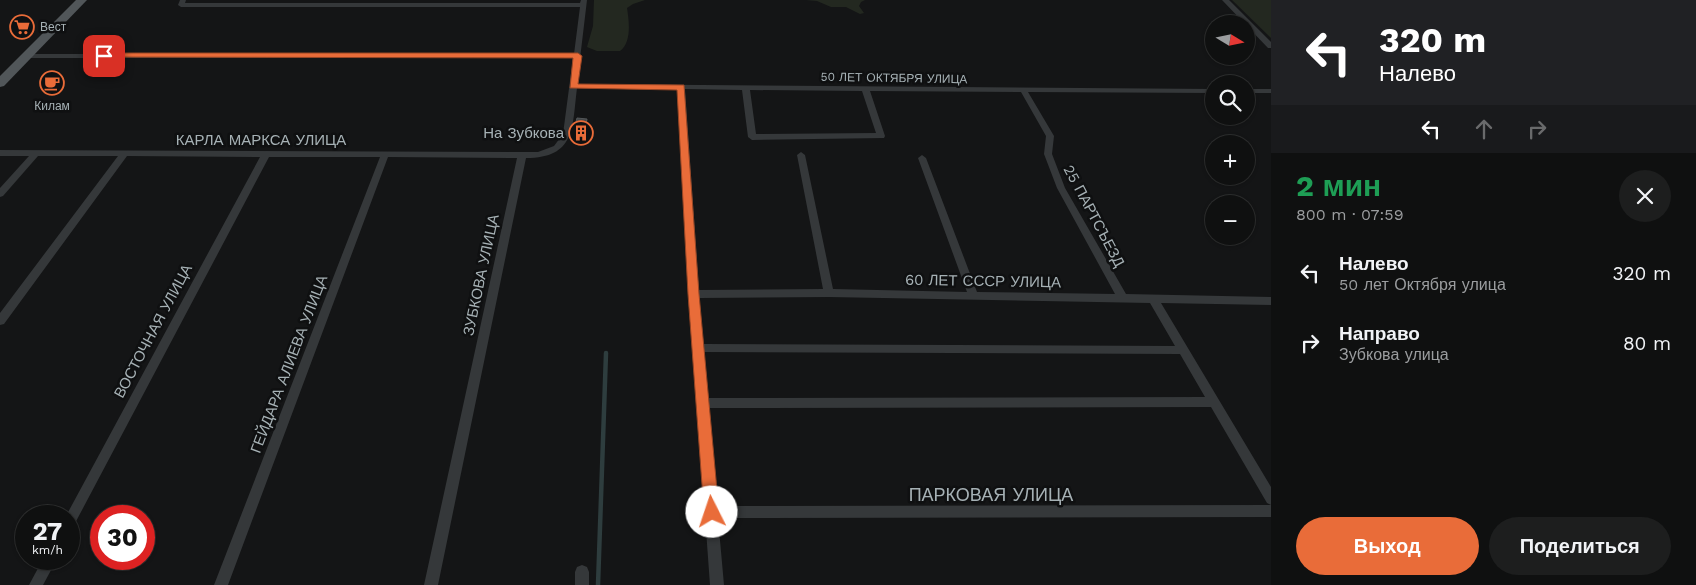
<!DOCTYPE html>
<html lang="ru">
<meta charset="utf-8">
<style>
:root{--surface:#0f1010;--page:#1d1e1e;--text:#f1f3f6;--muted:#9b9d9f;--line:#2f3030;--accent:#e96c39}
body{margin:0;font-family:"Work Sans",sans-serif;background:var(--page);color:var(--text);height:100vh;display:flex;flex-direction:column;font-size:19px;white-space:nowrap}
*{box-sizing:border-box;margin:0}
p{font-size:16px;color:var(--muted)}
.icon{flex:none;width:28px;height:28px;fill:none;stroke:currentColor;stroke-width:2;stroke-linecap:round;stroke-linejoin:round}
.map{position:relative;flex:1;overflow:hidden}
.panel{display:flex;flex-direction:column;background:var(--surface);width:425px}
.panel>*{flex:none}
.guide{background:#202124;color:#fff;overflow:hidden}
.needle{width:32px;rotate:100deg}
.buttons{position:absolute;left:1205px;top:15px;display:grid;gap:10px}
.buttons a{display:grid;place-items:center;width:50px;height:50px;border-radius:50%;background:var(--surface);box-shadow:0 1px 4px #0004,0 0 0 1px var(--line);font-size:25px}
.speed{position:absolute;left:15px;top:505px;display:flex;gap:10px;font-size:25px;font-weight:700;text-align:center}
.speed>*{display:grid;place-content:center;width:65px;height:65px;border-radius:50%;background:var(--surface);box-shadow:0 1px 4px #0004,0 0 0 1px var(--line);line-height:1}
.speed small{font-size:12px;font-weight:400}
.speed .limit{border:8px solid #d22;background:#fff;color:#111}
.pin{position:absolute;display:grid;place-items:center;width:42px;height:42px;color:#fff;margin:-21px;border-radius:10px;box-shadow:0 2px 8px #0006}
.me{position:absolute;width:55px;margin:-28px;rotate:356deg;stroke-linejoin:round;filter:drop-shadow(0 0 4px #0008)}
.turn{display:flex;align-items:center;gap:18px;height:105px;padding:0 25px;font-size:22px}
.turn .icon{width:65px;height:65px;stroke-width:2.5}
.turn b{display:block;font-size:35px;line-height:42px}
.lanes{display:flex;align-items:center;height:48px;padding:0 25px;background:#0003;justify-content:center;gap:25px;direction:ltr}
.lanes .off{opacity:.35}
.round{display:grid;place-items:center;flex:none;width:52px;height:52px;border-radius:26px;background:var(--page)}
.headline{display:flex;align-items:center;justify-content:space-between;height:85px;padding:0 25px}
h1{font-size:30px;font-weight:700;line-height:38px;color:#1e9e55}
.button{display:flex;gap:10px;margin-top:auto;padding:10px 25px}
.button a{flex:1;height:58px;border-radius:30px;background:var(--accent);color:#fff;font-size:20px;font-weight:700;line-height:58px;text-align:center}
.button a+a{background:var(--page);color:var(--text)}
ul{padding:0;list-style:none}
li{display:flex;align-items:center;gap:15px;height:70px;padding:0 25px}
li div{flex:1}
li b{display:block;font-size:19px}
li em{font-style:normal}
main{display:flex;flex:1;min-height:0}
.map>svg:first-child{display:block}
.green{fill:#232820}
.lines{fill:none;stroke-linecap:round;stroke-linejoin:round}
.stream{stroke:#2e3d3e;stroke-width:4.5}
.street{fill:#35383a;fill-rule:evenodd}
.primary{fill:#515659;fill-rule:evenodd}
.wall{fill:#37393b}
.shaded-wall{fill:#242527}
.building{fill:#434648;stroke:#535759}
.route{fill:#e96c39;stroke:#974625}
.labels{text-anchor:middle;dominant-baseline:central;stroke-width:5;stroke-linejoin:round;paint-order:stroke}
.far-poi-label{font-size:12px;fill:#a6b1b5;stroke:#0f1011;text-anchor:start}
.far-street-label{font-size:12px;fill:#a6b1b5;stroke:#0f1011}
.poi-label{font-size:15px;fill:#a6b1b5;stroke:#0f1011;text-anchor:end}
.street-label{font-size:15px;fill:#a6b1b5;stroke:#0f1011}
.near-street-label{font-size:18px;fill:#a6b1b5;stroke:#0f1011}
</style>
<main>
<div class="map">
<svg width="1271" height="585" viewBox="0 0 1271 585">
<rect width="100%" height="100%" fill="#141516"/>
<!-- green -->
<path class="green" d="M594 0H645L633 4 627 8C629 21 632 42 620 51H597L587 47 593 26Z
M806 0H865L861 2 859 6 864 13 860 14 846 7H831L817 1Z
M1232 0H1271V38Z"/>
<g class="lines">
<!-- stream -->
<path class="stream" d="M598 585 606 353"/>
<!-- street -->
<path class="street" d="M180 0H186L185 3H580L581 0H587L577 84 1214 89V93L1028 92 1054 136 1052 154 1065 188 1126 294 1271 297V305L1161 303 1271 487V517L718 518 724 585H710L689 294 677 89 577 88C572 127 576 158 526 158L438 585H424L517 158 388 157 228 585H214L380 157H269L73 527 69 529V516H66L260 157 127 156 4 324 0 325V313L118 156H38L3 196 0 197V188L29 156H0V150L538 152 554 146 563 134 573 58H27L23 56 27 54H574L580 7H181L178 5ZM685 89 742 90 748 137 752 140 884 138 885 136 870 91 1021 92 1046 136 1044 154 1057 188 1115 294 977 292 926 158 922 155 918 158 967 292 833 289 805 155 801 152 797 155 823 289 699 290ZM750 90 862 91 876 133 756 134ZM829 297 1150 303 1175 346 703 344 699 298ZM704 352 1180 354 1205 397 708 398ZM1211 407 1267 503 1271 505 717 506 709 408Z
M1222 0H1229L1271 42V48H1268Z
M1246 89H1271V93H1246Z
M43 559H57L43 585H29Z
M582 565 587 567 589 572V585H575V572L577 567Z"/>
<!-- primary -->
<path class="primary" d="M76 0H87L4 86 0 87V76Z"/>
</g>
<!-- wall -->
<path class="wall" d="M588 127 586 139H575L574 130Z"/>
<!-- shaded-wall -->
<path class="shaded-wall" d="M587 119 588 127 586 139 585 130Z"/>
<!-- building -->
<path class="building" d="M577 118 587 119 585 130H574Z"/>
<!-- route -->
<path class="route" d="M104 53H578L582 56 578 84 684 85 699 294 719 512 717 517 712 519 707 517 704 512 688 294 677 90 570 88 573 58 101 57V54Z"/>
<!-- icons -->
<defs>
<g id="supermarket-ring" transform="scale(1.25)"><circle r="9.5" fill="#0f1011" stroke="#e96c39" stroke-width="1.5"/><path d="M-6-5.5h2.5l.6 2H6L4.5 2H-2.5L-4.4-4H-6ZM-1.5 3.2a1.3 1.3 0 1 0 .1 0ZM3 3.2a1.3 1.3 0 1 0 .1 0Z" fill="#e96c39"/></g>
<g id="cafe-ring" transform="scale(1.25)"><circle r="9.5" fill="#0f1011" stroke="#e96c39" stroke-width="1.5"/><path d="M-5.5-4.5H6V0H3Q3 3.5 0 3.5H-2.5Q-5.5 3.5-5.5 0ZM3-3.2v2h1.7v-2ZM-6 4.5H4V6H-6Z" fill="#e96c39"/></g>
<g id="building-ring" transform="scale(1.25)"><circle r="9.5" fill="#0f1011" stroke="#e96c39" stroke-width="1.5"/><path d="M-4-6H4V6H1V3H-1V6H-4ZM-2.5-4.3h1.7v1.8h-1.7ZM.8-4.3h1.7v1.8H.8ZM-2.5-1h1.7V.8h-1.7ZM.8-1h1.7V.8H.8Z" fill="#e96c39"/></g>
</defs>
<g fill-rule="evenodd">
<use href="#supermarket-ring" x="22" y="27"/>
<use href="#cafe-ring" x="52" y="83"/>
<use href="#building-ring" x="581" y="133"/>
</g>
<g class="labels">
<!-- far-poi labels -->
<g class="far-poi-label">
<text x="40" y="27">Вест</text>
<text x="52" y="106" text-anchor="middle">Килам</text>
</g>
<!-- far-street labels -->
<g class="far-street-label">
<text transform="translate(894 78) rotate(1)">50 ЛЕТ ОКТЯБРЯ УЛИЦА</text>
</g>
<!-- poi labels -->
<g class="poi-label">
<text x="564" y="133">На Зубкова</text>
</g>
<!-- street labels -->
<g class="street-label">
<text x="261" y="140">КАРЛА МАРКСА УЛИЦА</text>
<text transform="translate(1094 216) rotate(62)">25 ПАРТСЪЕЗД</text>
<text transform="translate(481 275) rotate(-78)">ЗУБКОВА УЛИЦА</text>
<text transform="translate(983 281) rotate(1)">60 ЛЕТ СССР УЛИЦА</text>
<text transform="translate(153 331) rotate(-62)">ВОСТОЧНАЯ УЛИЦА</text>
<text transform="translate(289 364) rotate(-69)">ГЕЙДАРА АЛИЕВА УЛИЦА</text>
</g>
<!-- near-street labels -->
<g class="near-street-label">
<text x="991" y="494">ПАРКОВАЯ УЛИЦА</text>
</g>
</g>
</svg>
<div class="buttons">
<a><svg class="needle" viewBox="-14 -14 28 28"><path d="M0-13l5 13h-10z" fill="#e53935"/><path d="M0 13l5-13h-10z" fill="#9b9d9f"/></svg></a>
<a><svg class="icon" aria-label="search" viewBox="0 0 24 24"><circle cx="10" cy="10" r="6"/><path d="M15 15l6 6"/></svg></a>
<a>+</a>
<a>−</a>
</div>
<div class="speed"><div>27<small>km/h</small></div><div class="limit">30</div></div>
<div class="pin" style="left:104px;top:56px;background:#d93025"><svg class="icon" aria-label="arrive" viewBox="0 0 24 24"><path d="M6 21V4h12l-3 4 3 4H6"/></svg></div>
<svg class="me" style="left:712px;top:512px" viewBox="-20 -20 40 40"><circle r="19" fill="#fff"/><path d="M0-13L10 11 0 6-10 11z" fill="#e96c39"/></svg>
</div>
<section class="panel">
<div class="guide">
<div class="turn"><svg class="icon" aria-label="left" viewBox="0 0 24 24"><path d="M17 20v-9H6M10 6l-5 5 5 5"/></svg><div><b>320 m</b>Налево</div></div>
<div class="lanes"><svg class="icon" aria-label="left" viewBox="0 0 24 24"><path d="M17 20v-9H6M10 6l-5 5 5 5"/></svg><svg class="icon off" aria-label="ahead" viewBox="0 0 24 24"><path d="M12 20V5M6 11l6-6 6 6"/></svg><svg class="icon off" aria-label="right" viewBox="0 0 24 24"><path d="M7 20v-9h11M14 6l5 5-5 5"/></svg></div>
</div>
<div class="headline"><div><h1>2 мин</h1><p>800 m · 07:59</p></div><a class="round"><svg class="icon" aria-label="close" viewBox="0 0 24 24"><path d="M6 6l12 12M18 6L6 18"/></svg></a></div>
<ul>
<li><svg class="icon" aria-label="left" viewBox="0 0 24 24"><path d="M17 20v-9H6M10 6l-5 5 5 5"/></svg><div><b>Налево</b><p>50 лет Октября улица</p></div><em>320 m</em></li>
<li><svg class="icon" aria-label="right" viewBox="0 0 24 24"><path d="M7 20v-9h11M14 6l5 5-5 5"/></svg><div><b>Направо</b><p>Зубкова улица</p></div><em>80 m</em></li>
</ul>
<div class="button"><a>Выход</a><a>Поделиться</a></div>
</section>
</main>
